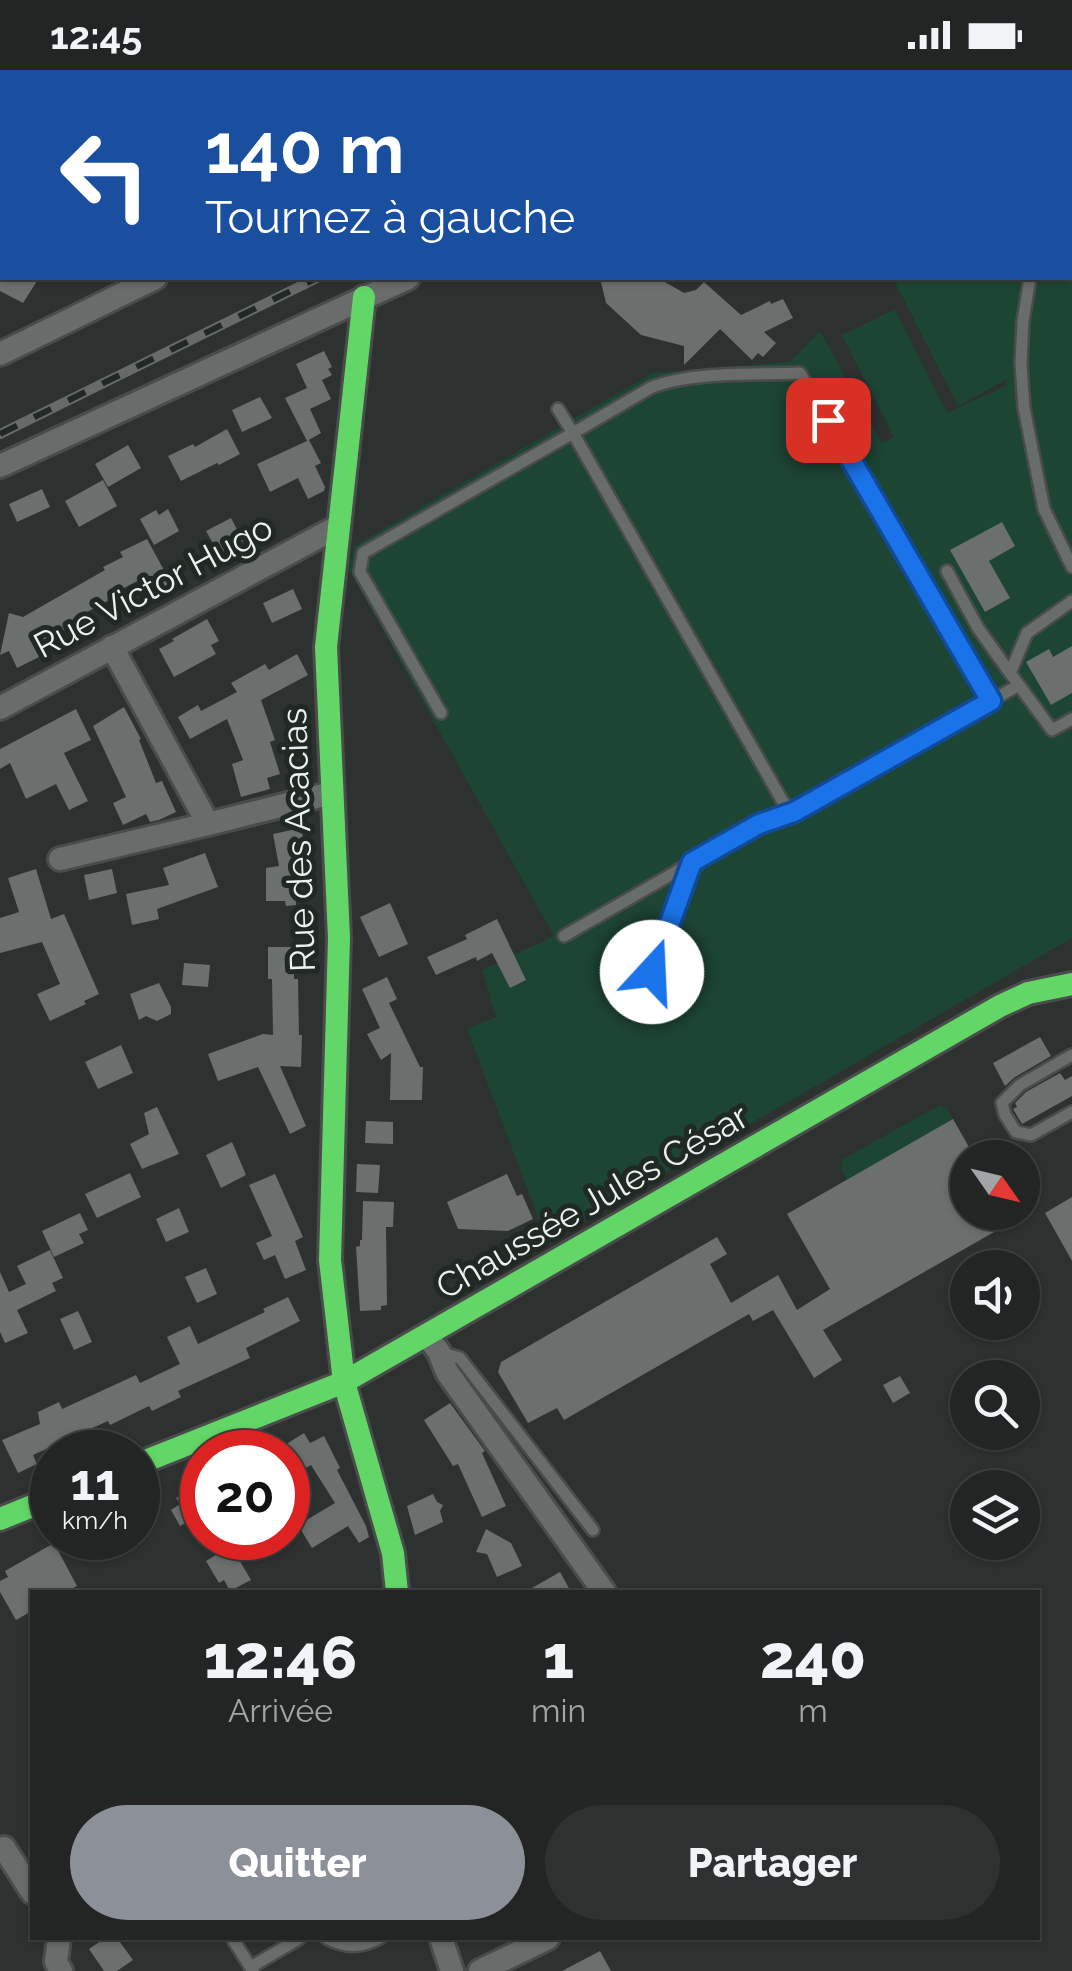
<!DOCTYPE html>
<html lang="fr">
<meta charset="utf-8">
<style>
:root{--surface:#222523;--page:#2e3130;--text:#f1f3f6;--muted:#a2a5a6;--line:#3f4241;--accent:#8c9099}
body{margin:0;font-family:Raleway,sans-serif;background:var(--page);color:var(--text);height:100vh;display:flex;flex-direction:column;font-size:38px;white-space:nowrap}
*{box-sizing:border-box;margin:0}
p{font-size:32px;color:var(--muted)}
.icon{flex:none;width:55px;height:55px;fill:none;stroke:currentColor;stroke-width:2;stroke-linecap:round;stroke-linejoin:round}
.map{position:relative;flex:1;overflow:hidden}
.details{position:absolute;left:30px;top:1520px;width:1010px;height:350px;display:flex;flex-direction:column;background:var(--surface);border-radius:0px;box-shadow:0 2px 8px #0004,0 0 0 2px var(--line)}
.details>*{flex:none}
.guide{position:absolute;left:0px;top:0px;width:1072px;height:210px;box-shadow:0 2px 8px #0004,0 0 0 2px var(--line);background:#1a4fa0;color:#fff;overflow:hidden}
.needle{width:65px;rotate:124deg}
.tools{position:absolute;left:950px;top:1070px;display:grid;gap:20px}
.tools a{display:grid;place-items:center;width:90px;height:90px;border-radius:50%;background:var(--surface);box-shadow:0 2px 8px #0004,0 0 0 2px var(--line);font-size:50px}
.speed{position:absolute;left:30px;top:1360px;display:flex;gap:20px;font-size:50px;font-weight:700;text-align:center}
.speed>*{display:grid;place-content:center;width:130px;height:130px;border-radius:50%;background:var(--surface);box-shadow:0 2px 8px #0004,0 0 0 2px var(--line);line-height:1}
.speed small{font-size:25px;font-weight:400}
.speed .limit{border:15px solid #d22;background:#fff;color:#111}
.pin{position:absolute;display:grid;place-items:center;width:85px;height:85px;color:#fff;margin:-42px;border-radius:20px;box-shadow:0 5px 15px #0006}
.me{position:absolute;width:110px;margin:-55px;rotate:20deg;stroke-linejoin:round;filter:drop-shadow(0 0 8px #0008)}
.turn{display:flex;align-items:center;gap:35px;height:210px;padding:0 40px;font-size:45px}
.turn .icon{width:130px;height:130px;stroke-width:2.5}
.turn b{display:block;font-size:70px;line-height:85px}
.eta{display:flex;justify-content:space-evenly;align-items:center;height:170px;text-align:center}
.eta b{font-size:60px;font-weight:800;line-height:70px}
.cta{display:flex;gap:20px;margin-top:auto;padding:20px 40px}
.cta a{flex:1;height:115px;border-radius:60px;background:var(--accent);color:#fff;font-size:40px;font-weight:800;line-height:115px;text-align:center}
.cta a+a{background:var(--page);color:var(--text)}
.status{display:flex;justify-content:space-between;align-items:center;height:70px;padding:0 50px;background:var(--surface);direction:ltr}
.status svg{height:28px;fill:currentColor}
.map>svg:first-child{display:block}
.green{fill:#1d4534}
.building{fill:#6b6f6d}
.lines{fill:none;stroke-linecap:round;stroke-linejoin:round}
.lane-casing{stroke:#494c4b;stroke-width:16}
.street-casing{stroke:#494c4b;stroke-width:28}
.fast-casing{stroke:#494c4b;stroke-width:28}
.lane{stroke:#686c6a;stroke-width:11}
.street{stroke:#686c6a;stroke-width:22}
.fast{stroke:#63d668;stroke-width:22}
.rail-casing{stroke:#676a69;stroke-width:10}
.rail{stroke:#212925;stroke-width:6;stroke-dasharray:19;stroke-linecap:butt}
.route-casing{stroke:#114b97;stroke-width:25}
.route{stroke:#1a73e8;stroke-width:18}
.labels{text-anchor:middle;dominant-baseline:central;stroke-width:10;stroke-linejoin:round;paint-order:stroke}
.street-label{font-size:35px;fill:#ecf2ef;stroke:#212925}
</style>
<div class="status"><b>12:45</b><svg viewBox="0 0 49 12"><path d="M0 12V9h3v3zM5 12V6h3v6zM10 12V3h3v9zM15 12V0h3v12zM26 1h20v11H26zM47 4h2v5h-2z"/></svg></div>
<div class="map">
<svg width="1072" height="1901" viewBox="0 0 1072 1901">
<rect width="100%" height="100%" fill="#2d312f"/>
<!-- green -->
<path class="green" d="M891 0H1072V868L547 1171 467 959 496 947 482 900 554 866 349 500 354 476 653 303 790 292 820 261 882 373 894 367 842 265 895 239 947 343 1007 315V309L958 336 893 208H960L962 211V208H1070V2H886Z
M940 1035 947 1038 953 1049 847 1110 841 1099 843 1089Z"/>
<!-- building -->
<path class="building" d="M0 208H39L23 233 0 221Z
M600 208H658L684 223 696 220 704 212 741 245 770 231 771 234 783 229 793 248 764 262 776 273 763 287 758 283 752 290 720 259 684 295V276L641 265 606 233Z
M324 281 332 297 328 299 332 305 322 310 331 329 310 339 321 363 307 371 285 328 307 318 296 294Z
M260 327 272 348 242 362 232 340Z
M227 359 240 384 219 395 217 393 181 411 168 386 193 374 195 377Z
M309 370 321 393 315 396 325 417 324 421 308 429 298 408 270 422 257 394Z
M128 375 141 398 108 417 95 394Z
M103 410 117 436 79 457 65 431Z
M42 419 50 437 17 452 9 434Z
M168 439 179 461 154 475 140 449 156 440 159 445Z
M231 448 243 471 219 484 206 461Z
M1002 452 1015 476 989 491 1010 528 985 542 950 480Z
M147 469 171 513 150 525 141 509 109 526 111 529 69 552 72 556 44 571 49 582 17 598 9 581 0 585 9 543 23 547 105 500 103 497 123 487 120 482Z
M293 519 302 539 272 553 263 533Z
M207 549 219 571 211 575 216 584 174 607 159 579 174 571 172 569Z
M1072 576V623L1051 635 1026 592 1049 579 1053 587Z
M297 584 308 605 261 630 275 670 270 672 280 704 267 708 270 719 241 727 232 694 243 690 227 649 190 669 178 647 198 635 201 641 237 622 231 613 265 594 269 600Z
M124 637 141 669 139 670 156 713 162 711 176 742 159 750 150 752 146 744 123 755 113 733 126 727 93 656Z
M76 639 91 670 64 683 88 731 69 740 56 714 26 729 10 693 0 699V679Z
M301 758 308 791 295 793 296 835 286 836 285 831H266V798L279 796 273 764Z
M205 783 218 817 157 839 159 849 132 855 126 824 169 815 163 798Z
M36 799 51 849 64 844 99 924 84 931 86 934 50 951 37 924 60 914 42 872 0 883V848L19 842 8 808Z
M112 799 117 823 89 830 84 805Z
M390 833 408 874 379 887 360 847Z
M497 849 526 910 510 918 492 883 477 891 476 887 436 905 427 887 467 869 465 865Z
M268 877H293L294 909H298L299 965H302L301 997 280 996 306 1056 290 1064 258 997 218 1011 208 984 263 964 273 965 272 909H268Z
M184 893 210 895 208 917 182 915Z
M387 907 397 929 389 933 420 997H423L422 1030H390L391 983 381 990 367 964 380 958 362 919Z
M159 913 171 937V944L157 951 146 946 139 950 130 924Z
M1040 967 1051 986 1015 1007 1005 1016 993 993Z
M121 975 133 1003 98 1019 85 992Z
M1060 1003 1065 1010 1072 1006V1026L1022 1054 1013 1039 1017 1037 1015 1033 1026 1022Z
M157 1037 179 1084 142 1099 130 1074 149 1064 144 1043Z
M953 1049 974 1086 968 1088V1142H993L1001 1158 823 1260 842 1290 814 1308 773 1240 753 1251 749 1244 564 1350 557 1338 528 1353 498 1302 501 1292 717 1167 727 1184 710 1194 731 1233 778 1205 797 1240 830 1219 787 1144Z
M366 1051 393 1052V1074L365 1073Z
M232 1072 246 1105 221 1118 206 1085Z
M357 1094 380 1095 378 1123 356 1122Z
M130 1103 141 1127 97 1148 85 1124Z
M275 1104 303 1167 295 1171 306 1200 285 1209 275 1185 264 1190 256 1173 272 1166 249 1115Z
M507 1104 517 1126 522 1124 533 1149 508 1161 458 1159 447 1132Z
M1072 1127V1191L1045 1143Z
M363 1131 394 1132 393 1157H386L387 1235 381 1236V1240L360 1241 356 1177 360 1176V1170H362Z
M179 1138 189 1162 166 1172 156 1149Z
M80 1143 88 1160 79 1164 84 1173 54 1187 42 1161Z
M50 1180 63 1208 52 1213 56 1221 17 1240 28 1263 5 1273 0 1262V1202L9 1222 26 1214 17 1196Z
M206 1198 217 1224 197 1233 185 1207Z
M288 1227 300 1251 246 1278 250 1288 178 1321 181 1327 152 1341 149 1336 110 1355 108 1351 33 1385 37 1394 18 1403 2 1370 40 1354 38 1342 59 1332 62 1339 136 1305 140 1313 180 1294 167 1267 190 1256 198 1274 265 1242 263 1239Z
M78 1241 92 1272 74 1280 60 1249Z
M900 1306 910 1323 893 1333 883 1315Z
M450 1333 485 1381 482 1383 506 1436 482 1447 458 1394 453 1396 424 1350Z
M304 1363 310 1373 324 1366 340 1398 337 1400 366 1456 369 1467 359 1473 348 1456 312 1478 298 1455 335 1433 311 1395 288 1408V1373Z
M202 1414V1444L180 1456 171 1440 180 1434 176 1428Z
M433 1424 437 1432 443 1435 440 1441 443 1452 415 1465 407 1436Z
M486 1459 511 1473 522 1496 497 1507 487 1484 476 1482Z
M54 1473 77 1516 65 1522H32V1541L16 1550 0 1522V1511L8 1507 5 1501Z
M231 1476 251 1510 230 1521 224 1510 219 1513 206 1491Z
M560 1502 571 1522H525Z
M105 1868H117L133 1890 117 1901H104L89 1879Z
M600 1881 611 1901H562Z"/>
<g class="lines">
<!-- lane casing -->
<g class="lane-casing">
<path id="lane" d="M177 0 181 2
M1070 128 1072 127
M1030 208 1023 251 1021 293 1024 338 1044 439 1072 497
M947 501 978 558 1010 603
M1072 531 1027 563 1010 603 1052 660 1072 649
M441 643 360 502 363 483 573 363 558 339
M794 742 783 732 573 363 652 317C695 301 754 305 800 303L991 631
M564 866 759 754 794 742 1019 615
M653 901 692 793
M1072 985 1020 1015 1002 1033 1005 1045 1016 1062 1031 1065 1072 1042
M439 1282 460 1288 593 1460
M232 1868 253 1901
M326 1868C345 1878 361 1878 380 1868
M251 1897 300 1868"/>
</g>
<!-- street casing -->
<g class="street-casing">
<path id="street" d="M487 0 491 2
M202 2 203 0
M568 2 573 0
M843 2 848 0
M0 59 2 61
M0 284 155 208
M0 396 408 208
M112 577 208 754 332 723
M0 638 339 456
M60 789 208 754
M427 1266 439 1282 447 1302 604 1522
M0 1780 4 1778 32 1822
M59 1868 56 1892 61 1901
M441 1868 452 1901
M480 1901 548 1868"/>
</g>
<!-- fast casing -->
<g class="fast-casing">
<path id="fast" d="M364 227 326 577 339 868 330 1190 344 1312 393 1483 397 1522
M138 1394 344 1312 1000 936 1028 923 1072 914
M0 1449 52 1428"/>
</g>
<!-- lane -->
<use href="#lane" class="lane"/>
<!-- street -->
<use href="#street" class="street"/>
<!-- fast -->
<use href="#fast" class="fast"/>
<!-- rail casing -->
<g class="rail-casing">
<path id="rail" d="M701 2 706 0
M730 2 735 0
M0 364 317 208"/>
</g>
<!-- rail -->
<use href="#rail" class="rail"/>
</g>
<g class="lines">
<!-- route casing -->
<g class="route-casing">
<path id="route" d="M652 902 692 792 759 754 794 742 991 631 828 350"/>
</g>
<!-- route -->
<use href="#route" class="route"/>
</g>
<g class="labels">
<!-- street labels -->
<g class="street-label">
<text transform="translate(153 516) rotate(-28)">Rue Victor Hugo</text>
<text transform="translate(298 770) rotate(-92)">Rue des Acacias</text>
<text transform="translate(592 1131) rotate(-30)">Chaussée Jules César</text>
</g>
</g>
</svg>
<div class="tools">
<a><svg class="needle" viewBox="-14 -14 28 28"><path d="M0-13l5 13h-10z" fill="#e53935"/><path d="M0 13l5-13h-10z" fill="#a2a5a6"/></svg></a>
<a><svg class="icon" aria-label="sound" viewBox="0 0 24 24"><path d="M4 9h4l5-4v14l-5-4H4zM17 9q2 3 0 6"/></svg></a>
<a><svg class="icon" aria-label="search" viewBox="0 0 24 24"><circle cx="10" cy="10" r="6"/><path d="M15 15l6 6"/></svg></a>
<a><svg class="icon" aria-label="layers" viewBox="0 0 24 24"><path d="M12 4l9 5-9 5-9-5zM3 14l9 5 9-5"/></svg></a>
</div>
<div class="speed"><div>11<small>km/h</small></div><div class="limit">20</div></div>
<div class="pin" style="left:828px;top:350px;background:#d93025"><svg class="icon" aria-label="arrive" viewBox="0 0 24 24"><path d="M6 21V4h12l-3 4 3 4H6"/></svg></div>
<svg class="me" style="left:652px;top:902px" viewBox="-20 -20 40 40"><circle r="19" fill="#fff"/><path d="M0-13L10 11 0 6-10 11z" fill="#1a73e8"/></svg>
<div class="guide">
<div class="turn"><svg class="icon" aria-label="left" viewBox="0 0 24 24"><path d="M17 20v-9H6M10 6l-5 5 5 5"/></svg><div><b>140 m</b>Tournez à gauche</div></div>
</div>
<section class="details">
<div class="eta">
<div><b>12:46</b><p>Arrivée</p></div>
<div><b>1</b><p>min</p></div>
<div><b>240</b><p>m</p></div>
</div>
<div class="cta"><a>Quitter</a><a>Partager</a></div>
</section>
</div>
